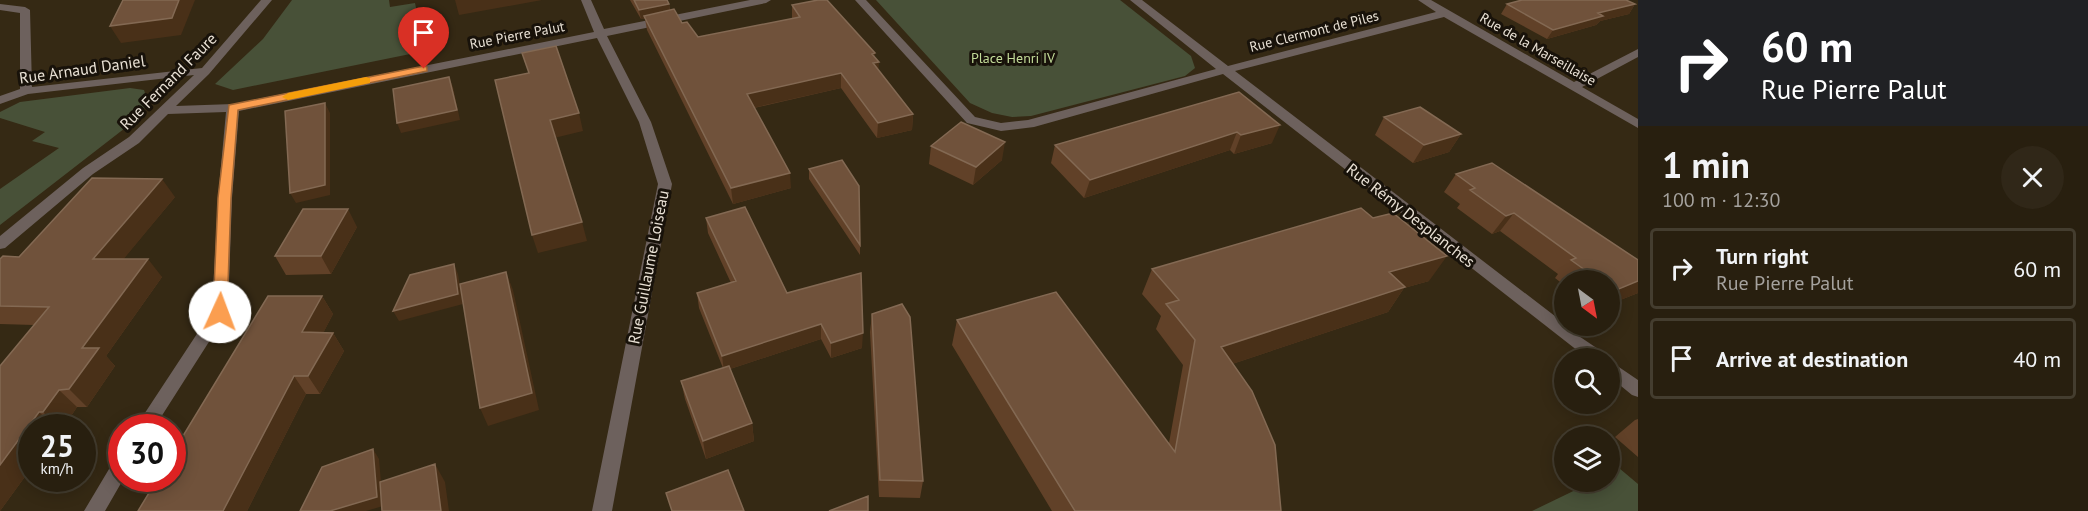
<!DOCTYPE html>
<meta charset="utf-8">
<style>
:root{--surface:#281f0f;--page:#302718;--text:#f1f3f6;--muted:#a5a29e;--line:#443d2f}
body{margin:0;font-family:"PT Sans",sans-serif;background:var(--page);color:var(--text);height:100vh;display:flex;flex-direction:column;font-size:22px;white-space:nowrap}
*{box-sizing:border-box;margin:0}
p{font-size:20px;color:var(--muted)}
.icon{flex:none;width:33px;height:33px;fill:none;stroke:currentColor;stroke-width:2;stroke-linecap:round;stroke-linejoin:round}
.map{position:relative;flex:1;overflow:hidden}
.panel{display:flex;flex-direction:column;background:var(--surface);width:450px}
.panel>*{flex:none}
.top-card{background:#202124;color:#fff;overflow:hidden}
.needle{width:39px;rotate:148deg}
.controls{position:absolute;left:1554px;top:270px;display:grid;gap:12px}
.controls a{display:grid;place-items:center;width:66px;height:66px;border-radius:50%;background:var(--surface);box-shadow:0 3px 15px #0003,0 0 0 2px var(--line);font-size:30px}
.speed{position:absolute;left:18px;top:414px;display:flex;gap:12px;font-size:30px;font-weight:700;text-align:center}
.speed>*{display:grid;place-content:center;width:78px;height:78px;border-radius:50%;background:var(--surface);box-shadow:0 3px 15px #0003,0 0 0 2px var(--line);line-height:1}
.speed small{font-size:15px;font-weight:400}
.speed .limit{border:9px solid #d22;background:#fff;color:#111}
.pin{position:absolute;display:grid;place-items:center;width:51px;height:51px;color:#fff;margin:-62px -26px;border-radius:50% 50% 50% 0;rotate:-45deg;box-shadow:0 0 6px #0007}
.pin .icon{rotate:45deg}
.me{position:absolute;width:66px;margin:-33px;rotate:2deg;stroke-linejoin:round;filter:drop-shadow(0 0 4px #0008)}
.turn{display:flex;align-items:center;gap:21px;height:126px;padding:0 24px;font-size:27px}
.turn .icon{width:78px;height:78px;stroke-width:2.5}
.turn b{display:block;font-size:42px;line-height:51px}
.round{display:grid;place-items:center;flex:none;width:63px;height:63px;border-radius:32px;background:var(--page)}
.headline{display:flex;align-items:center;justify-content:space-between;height:102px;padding:0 24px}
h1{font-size:36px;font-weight:800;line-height:45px}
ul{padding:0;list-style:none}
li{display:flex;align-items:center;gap:18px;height:81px;margin:0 12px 9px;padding:0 12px;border:3px solid var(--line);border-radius:6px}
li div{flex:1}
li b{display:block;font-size:22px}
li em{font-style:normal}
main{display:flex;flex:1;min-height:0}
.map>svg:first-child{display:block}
.green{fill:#485138}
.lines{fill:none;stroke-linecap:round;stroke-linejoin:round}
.minor{fill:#6d615d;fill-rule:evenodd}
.wall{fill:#614128}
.shaded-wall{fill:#493018}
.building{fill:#70523b;stroke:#836953;stroke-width:1.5}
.route{fill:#fb9e50;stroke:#a36734;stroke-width:1.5}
.slow{fill:#f59e0b}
.labels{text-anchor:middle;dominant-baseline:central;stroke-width:6;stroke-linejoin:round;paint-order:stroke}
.far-street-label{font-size:14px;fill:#e9e1d5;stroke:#18120a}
.far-park-label{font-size:14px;fill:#c2db98;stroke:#18120a}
.street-label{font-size:16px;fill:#e9e1d5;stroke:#18120a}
</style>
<main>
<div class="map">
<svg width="1638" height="511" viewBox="0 0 1638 511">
<rect width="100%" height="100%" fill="#352914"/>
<!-- green -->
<path class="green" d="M292 0H389L390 7 415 3 425 51 233 90 215 84 263 39Z
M876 0H1120L1191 56 1195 68 1185 76 1031 116 1012 117 992 113 970 103Z
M130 88 144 90 148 103 138 118 0 225V189L59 148 32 141 45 132 0 118V112L20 102Z
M1619 468 1638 484V511H1532L1592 482H1610V473Z"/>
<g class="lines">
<!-- minor -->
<path class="minor" d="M261 0H272L209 74 176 106 233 104 594 32 581 0H591L604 29 750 0H771L766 3 607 36 651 122 672 184 612 511H592L658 184 639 122 597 38 239 111 232 198 228 312 154 428H135L212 311 218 198 226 112 168 114 139 143 93 174 5 248 0 249V236L83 168 129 137 194 75 28 94 0 104V96L20 89V13L0 10V4L25 7 30 10 32 87 202 68Z
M855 0H866L975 117 1001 123 1028 120 1216 69 1130 0H1142L1228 66 1436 12 1418 0H1431L1574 82 1638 49V57L1582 87 1638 119V128L1444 17 1235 71 1564 323V326L1604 353 1606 358H1587L1223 74 1034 127 1001 131 967 123Z
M1610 361 1638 380V397L1632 395 1610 377Z
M122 457V478H124L105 511H84L115 459Z"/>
</g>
<!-- wall -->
<path class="wall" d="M630 0H667L669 4 670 10 682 23 698 37 792 19V5L875 58 878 70 913 114 912 130 877 138 841 88 754 108 791 188 733 204 647 30 645 19H641Z
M1507 4H1635L1629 14 1600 21 1596 25 1547 39 1501 14Z
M1239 92 1272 143 1234 154 1230 150 1084 198 1051 163 1055 145Z
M1384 117 1461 134 1449 152 1413 163 1375 135Z
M931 146 1002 160 973 185 929 164Z
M809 169 860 245V255L809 179Z
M1456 174 1638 260V293L1610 304V280H1564V285L1555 278 1558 274 1500 231 1492 234 1457 208 1460 204 1444 192Z
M175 197 123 259 162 277 106 356 115 366 87 407H77L63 428H32V467L0 511V366L34 325 0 324V259L19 257Z
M706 218 787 293 862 348 831 358 821 339 730 369 752 423 754 441 706 459 685 399 681 381 723 368 699 308 697 293 731 283 708 233Z
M357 227 331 274 286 275 275 256Z
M1152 269 1429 281 1404 288 1388 312 1232 364 1281 511H1052L952 345 957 320 1169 443 1183 365 1156 329 1161 316 1142 294Z
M322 296 333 314 323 333H333L344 351 320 394H306L247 511H138Z
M872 314 923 481 920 498 879 497 870 332Z
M1638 419V457L1615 437 1635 420Z"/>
<!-- shaded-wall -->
<path class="shaded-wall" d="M179 0H195L181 35 121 43 110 26Z
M455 0H542L459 15Z
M669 4 670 14 644 16 645 19H641L639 10Z
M1635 4 1629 14 1600 21 1596 25 1547 39 1553 30 1598 13Z
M875 53V63L879 62 878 77 871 69 872 54Z
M841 73V88L748 109 747 94Z
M449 77 453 87 460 120 401 133 397 123Z
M325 103 330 113V195L296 203 290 193Z
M579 113 583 131 554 138 550 120Z
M913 114 912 130 877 138 878 123Z
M1280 125 1272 143 1234 154 1241 135Z
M1237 132 1230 150 1084 198 1090 180Z
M1461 134 1449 152 1413 163 1424 145Z
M1005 142 1002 160 973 185 976 167Z
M790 173 791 188 733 204 731 188Z
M162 179 175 197 108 278 93 259Z
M348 209 357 227 331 274 321 256Z
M1514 213 1500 231 1492 234 1506 216Z
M582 222 587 241 538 253 532 235Z
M1447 256 1429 281 1404 288 1388 312 1208 372 1221 347 1389 272Z
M148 259 162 277 106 356 115 366 87 407 69 389 82 348Z
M454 264 458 274 463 304 399 321 393 311Z
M506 272 513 290 539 410 488 426 480 408Z
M1638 281V293L1610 304V296L1614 291Z
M322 296 333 314 314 351 302 332Z
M821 324V339L724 371 722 356Z
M333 333 344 351 320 394 308 376Z
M863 333 862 348 831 358V343Z
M294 376 306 394 247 511H223Z
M59 390 77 407 63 428H60L43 412Z
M39 412 56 428H32V467L0 511V465Z
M752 423 754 441 706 459 703 441Z
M373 449 379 459 383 506 366 511H330Z
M435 464 445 482 449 511H441Z"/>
<!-- building -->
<path class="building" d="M123 0H179L172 18 110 26Z
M634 0H667L669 4 639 10Z
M818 0H827L875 53 872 54 879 62 873 63 913 114 878 123 841 73 747 94 790 173 731 188 644 16 674 9 682 23 687 22 698 37 800 17 792 5Z
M1522 0H1626L1635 4 1598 13 1603 16 1553 30 1507 4Z
M556 46 579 113 550 120 582 222 532 235 495 80 529 73 522 53Z
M449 77 457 110 397 123 393 89Z
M1239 92 1280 125 1241 135 1237 132 1090 180 1055 145Z
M325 103V185L290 193 285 111Z
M1420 107 1461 134 1424 145 1384 117Z
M961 122 1005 142 976 167 931 146Z
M842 160 859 186 860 245 809 169Z
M1492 163 1638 260V281L1614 291 1610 288V280H1599L1571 260 1576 258 1514 213 1506 216 1470 190 1475 188 1456 174Z
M92 178 162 179 93 259H148L82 348H99L69 389 59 390 43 412H39L0 465V366L49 307 0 306V259L3 256 19 257Z
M745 207 787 293 861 273 863 333 831 343 821 324 722 356 697 293 736 281 706 218Z
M1361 208 1373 218 1393 213 1447 256 1389 272 1405 287 1221 347 1252 391 1275 445 1281 511H1075L957 320 1056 292 1175 452 1195 340 1166 304 1179 300 1152 269Z
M303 209H348L321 256H275Z
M454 264 458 294 393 311 410 275Z
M506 272 532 393 480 408 460 284Z
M268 296H322L302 332 333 333 308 376H294L223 511H138L158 478H172V454Z
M902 304 910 317 923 481 880 480 872 314Z
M729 366 752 423 703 441 681 381Z
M373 449 377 497 330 511H300L322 467Z
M435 464 441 511H382L380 482Z
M728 470 744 511H672L666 493Z
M868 496V511H829Z"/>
<!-- route -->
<path class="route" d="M424 66 427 67V71L238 110 231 198 227 312 225 316H215L213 312 218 198 229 105Z"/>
<!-- slow -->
<path class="slow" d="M366 77 370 78V83L288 100 282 97 288 93Z"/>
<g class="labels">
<!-- far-street labels -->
<g class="far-street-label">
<text transform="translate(1314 31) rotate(-14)">Rue Clermont de Piles</text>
<text transform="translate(517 35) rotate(-11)">Rue Pierre Palut</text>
<text transform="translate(1538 49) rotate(30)">Rue de la Marseillaise</text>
</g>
<!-- far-park labels -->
<g class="far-park-label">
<text x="1013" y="58">Place Henri IV</text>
</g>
<!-- street labels -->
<g class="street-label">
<text transform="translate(82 69) rotate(-8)">Rue Arnaud Daniel</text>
<text transform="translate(168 81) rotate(-45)">Rue Fernand Faure</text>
<text transform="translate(1411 215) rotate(38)">Rue Rémy Desplanches</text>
<text transform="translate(648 267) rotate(-79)">Rue Guillaume Loiseau</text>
</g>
</g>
</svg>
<div class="controls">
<a><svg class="needle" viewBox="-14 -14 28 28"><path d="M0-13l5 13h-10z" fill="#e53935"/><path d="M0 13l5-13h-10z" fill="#a5a29e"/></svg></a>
<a><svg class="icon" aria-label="search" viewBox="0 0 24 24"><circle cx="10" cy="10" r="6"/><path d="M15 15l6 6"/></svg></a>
<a><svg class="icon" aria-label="layers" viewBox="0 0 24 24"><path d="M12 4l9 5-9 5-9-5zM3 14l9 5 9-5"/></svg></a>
</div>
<div class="speed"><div>25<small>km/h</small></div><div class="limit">30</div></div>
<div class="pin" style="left:424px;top:69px;background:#d93025"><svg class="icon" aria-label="arrive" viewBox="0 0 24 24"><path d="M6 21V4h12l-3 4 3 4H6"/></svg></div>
<svg class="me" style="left:220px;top:312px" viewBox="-20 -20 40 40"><circle r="19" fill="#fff"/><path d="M0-13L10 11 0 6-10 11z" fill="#fb9e50"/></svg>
</div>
<section class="panel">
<div class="top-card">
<div class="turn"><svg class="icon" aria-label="right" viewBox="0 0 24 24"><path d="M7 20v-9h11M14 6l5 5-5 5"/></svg><div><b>60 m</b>Rue Pierre Palut</div></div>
</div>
<div class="headline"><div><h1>1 min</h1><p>100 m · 12:30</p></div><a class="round"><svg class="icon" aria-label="close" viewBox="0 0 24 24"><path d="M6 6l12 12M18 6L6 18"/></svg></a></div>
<ul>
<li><svg class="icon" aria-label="right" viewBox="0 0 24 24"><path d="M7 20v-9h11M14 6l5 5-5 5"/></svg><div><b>Turn right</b><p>Rue Pierre Palut</p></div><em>60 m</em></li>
<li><svg class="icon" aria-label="arrive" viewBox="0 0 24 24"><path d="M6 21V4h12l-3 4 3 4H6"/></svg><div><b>Arrive at destination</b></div><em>40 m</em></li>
</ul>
</section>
</main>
